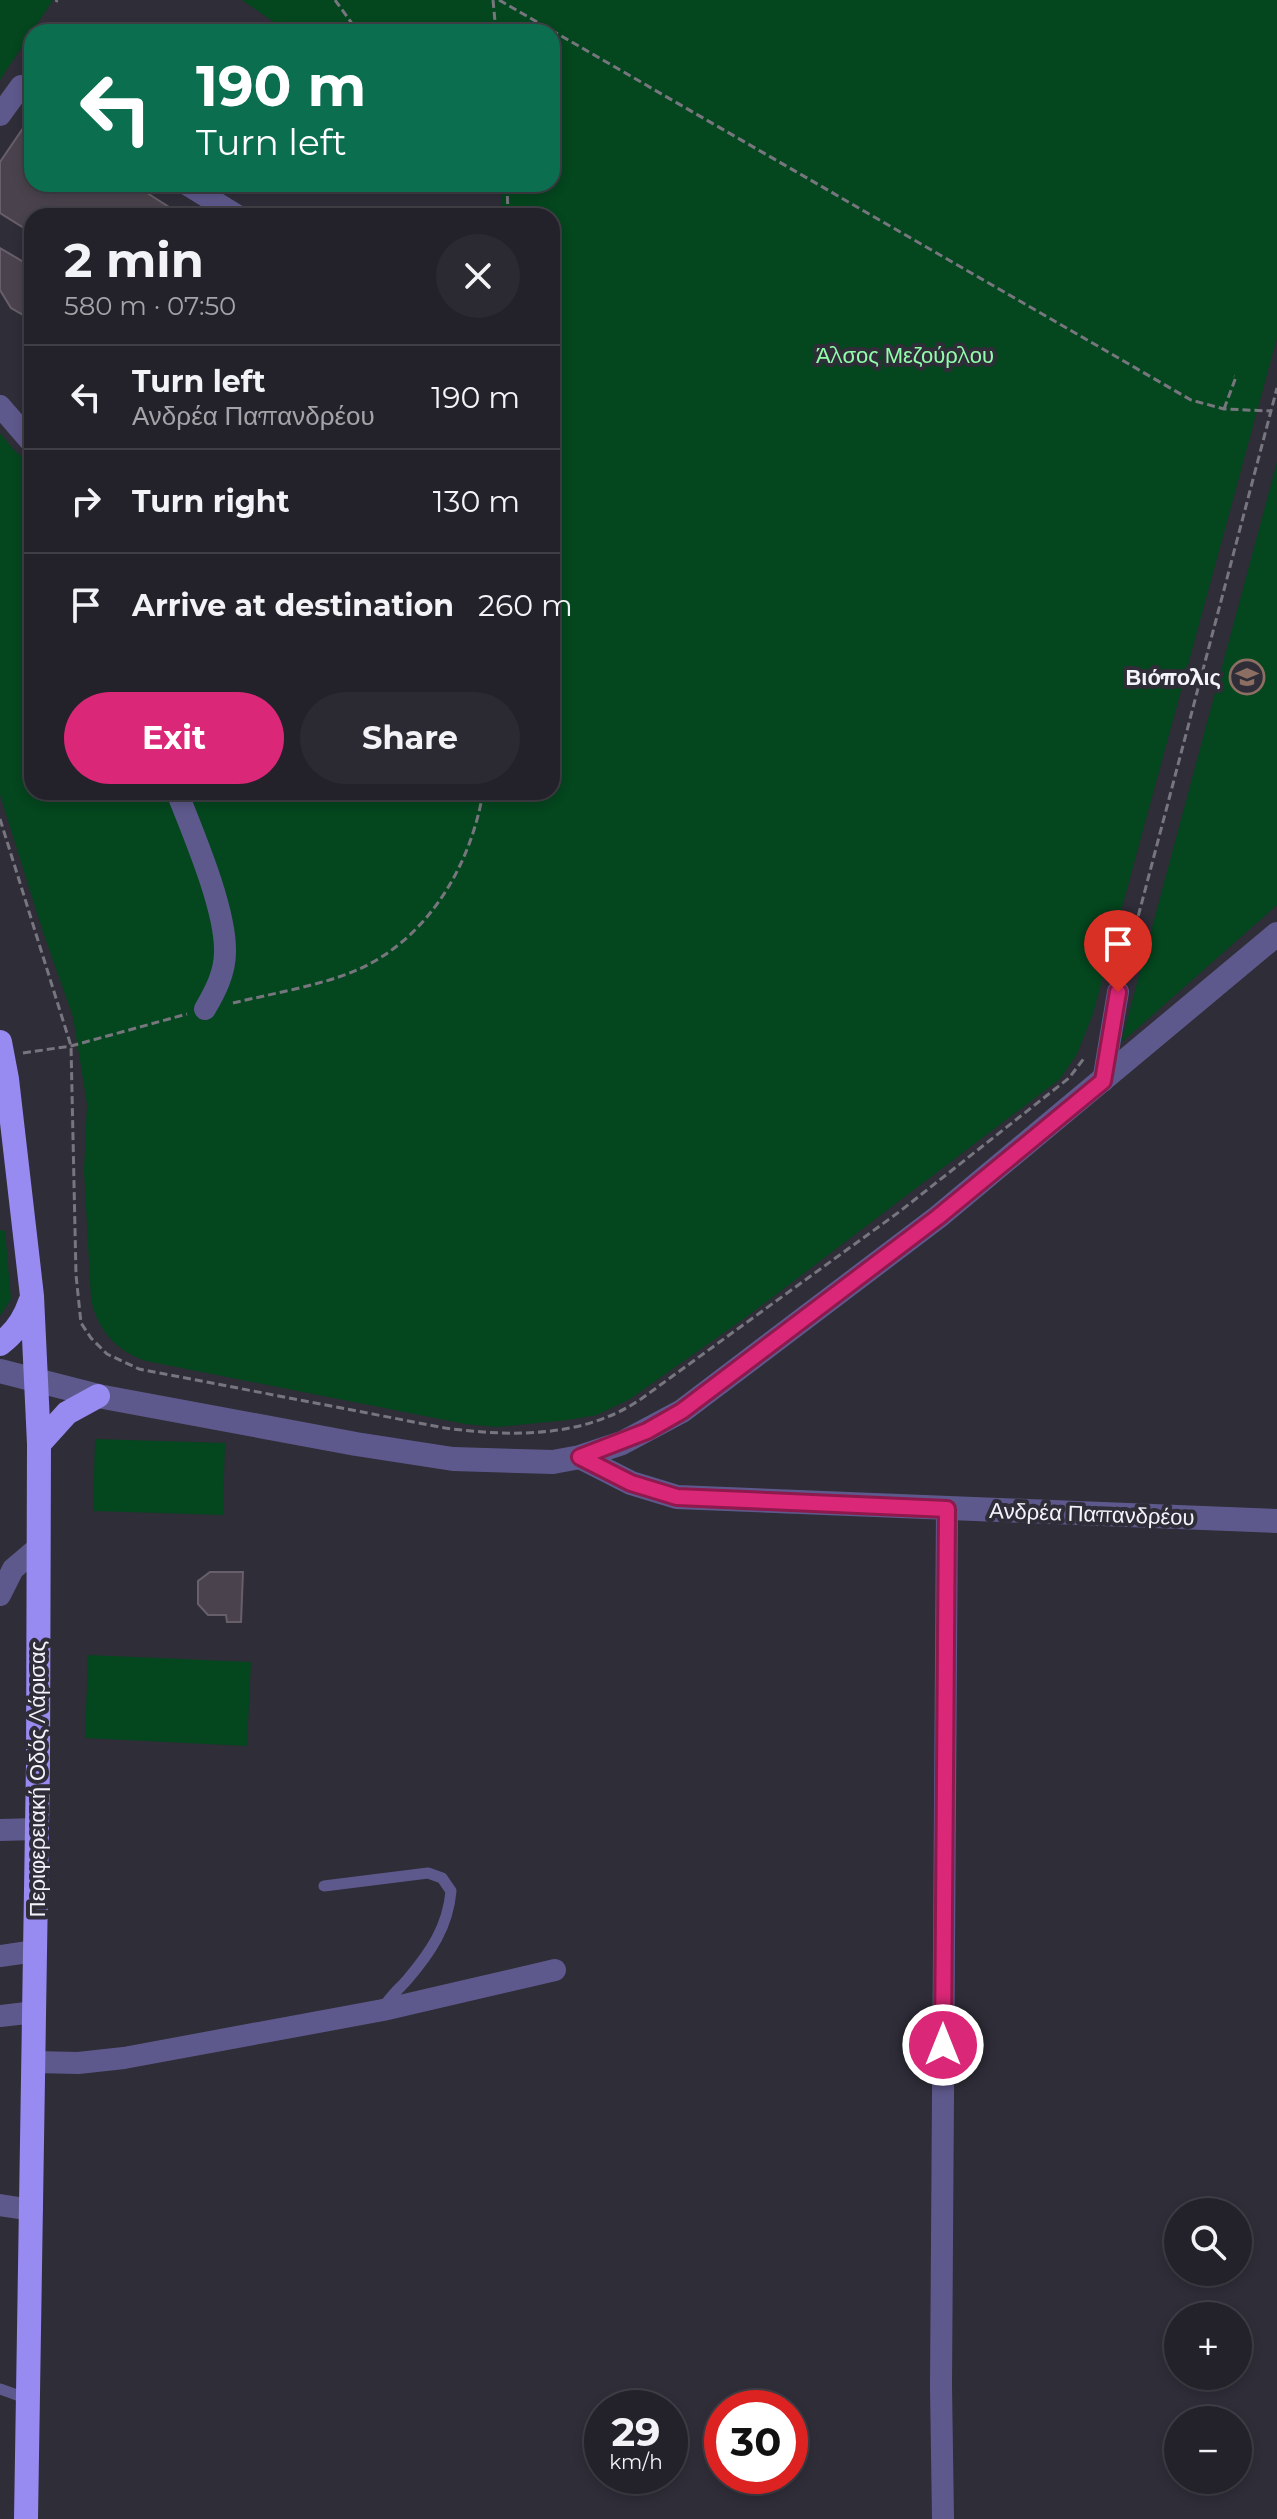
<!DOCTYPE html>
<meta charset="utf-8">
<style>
:root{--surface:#23222a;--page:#2b2a32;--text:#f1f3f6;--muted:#a3a4a8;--line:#403f47;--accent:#db2777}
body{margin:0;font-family:Montserrat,sans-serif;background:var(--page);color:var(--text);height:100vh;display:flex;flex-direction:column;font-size:30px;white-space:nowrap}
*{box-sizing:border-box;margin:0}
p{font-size:26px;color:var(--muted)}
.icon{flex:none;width:44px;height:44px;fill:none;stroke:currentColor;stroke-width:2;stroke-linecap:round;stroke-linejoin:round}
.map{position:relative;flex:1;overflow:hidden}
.drawer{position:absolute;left:24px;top:208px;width:536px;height:592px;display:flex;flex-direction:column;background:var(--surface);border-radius:24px;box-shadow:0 4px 12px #0003,0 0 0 2px var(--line)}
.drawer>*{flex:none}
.top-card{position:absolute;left:24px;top:24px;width:536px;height:168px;border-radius:24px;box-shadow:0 4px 12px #0003,0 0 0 2px var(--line);background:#0b6e4f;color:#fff;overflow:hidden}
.controls{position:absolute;left:1164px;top:2198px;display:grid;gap:16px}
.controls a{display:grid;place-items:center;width:88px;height:88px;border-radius:50%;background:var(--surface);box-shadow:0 4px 12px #0003,0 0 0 2px var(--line);font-size:40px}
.speed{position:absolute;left:584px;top:2390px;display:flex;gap:16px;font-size:40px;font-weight:700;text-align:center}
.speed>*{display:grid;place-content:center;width:104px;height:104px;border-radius:50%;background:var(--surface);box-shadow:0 4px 12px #0003,0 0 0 2px var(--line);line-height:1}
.speed small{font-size:20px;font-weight:400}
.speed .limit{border:12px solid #d22;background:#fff;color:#111}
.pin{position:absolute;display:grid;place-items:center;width:68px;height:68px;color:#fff;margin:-82px -34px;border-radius:50% 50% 50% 0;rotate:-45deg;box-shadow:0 0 8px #0007}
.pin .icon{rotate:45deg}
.me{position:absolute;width:88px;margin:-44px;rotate:0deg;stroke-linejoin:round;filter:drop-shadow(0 0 6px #0008)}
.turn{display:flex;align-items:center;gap:28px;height:168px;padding:0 40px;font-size:36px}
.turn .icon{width:104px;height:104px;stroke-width:2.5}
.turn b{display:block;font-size:56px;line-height:68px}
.round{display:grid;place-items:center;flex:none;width:84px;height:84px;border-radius:42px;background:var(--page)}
.summary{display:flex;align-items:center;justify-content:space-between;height:136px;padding:0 40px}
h1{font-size:48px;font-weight:700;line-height:60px}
.action{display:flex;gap:16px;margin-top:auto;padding:16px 40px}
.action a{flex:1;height:92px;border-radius:48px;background:var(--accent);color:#fff;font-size:32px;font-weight:700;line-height:92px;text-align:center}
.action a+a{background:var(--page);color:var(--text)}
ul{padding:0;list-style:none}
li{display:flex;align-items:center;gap:24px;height:104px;padding:0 40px;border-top:2px solid var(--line)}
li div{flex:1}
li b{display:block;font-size:30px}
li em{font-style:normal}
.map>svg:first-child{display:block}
.green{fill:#04461e}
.building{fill:#4a434d;stroke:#675f6a;stroke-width:2}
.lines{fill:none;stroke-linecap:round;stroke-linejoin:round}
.path{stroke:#77767f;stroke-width:3;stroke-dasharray:8 4;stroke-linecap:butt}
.service{stroke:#5e598c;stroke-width:11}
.minor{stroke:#5e598c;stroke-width:22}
.tertiary{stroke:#5e598c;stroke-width:24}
.trunk{stroke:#978af1;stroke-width:24}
.route-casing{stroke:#8e194d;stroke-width:20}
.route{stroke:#db2777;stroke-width:14}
.labels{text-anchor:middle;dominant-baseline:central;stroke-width:8;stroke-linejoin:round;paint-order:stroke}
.park-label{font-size:22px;fill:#91fdab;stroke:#2f2d38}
.poi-label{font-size:22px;font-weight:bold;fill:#f4f3fa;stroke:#2f2d38;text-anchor:end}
.street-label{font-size:22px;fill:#f4f3fa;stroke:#2f2d38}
</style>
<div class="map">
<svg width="1277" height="2519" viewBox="0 0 1277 2519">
<rect width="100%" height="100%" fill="#2f2d38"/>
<!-- green -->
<path class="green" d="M0 0H53L0 80Z
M242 0H1277V338L1093 1014 1077 1054 1060 1079 749 1315 630 1399 597 1415 568 1420 497 1427 465 1424 146 1361C116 1351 98 1330 91 1300L84 1170 87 1104 73 1017 42 929 0 795V433L14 450 32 465V792H552V216H501L502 184H552V32H288Z
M1277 462V905L1121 1043Z
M0 1230 5 1231 11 1299 0 1316Z
M95 1439 225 1443 223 1515 93 1511Z
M88 1655 251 1662 247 1746 85 1738Z"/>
<!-- building -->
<path class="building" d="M32 115V184H133L183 216H32V233L0 213V162Z
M0 248 32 267V320L11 308 0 290Z
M210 1572H243L241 1622H227L226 1615H208L198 1604V1581Z"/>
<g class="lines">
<!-- path -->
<path class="path" d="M335 0 358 32
M493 0 496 32
M499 0 1191 400 1224 409 1271 411
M56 2 57 0
M507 184 508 216
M1224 409 1236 377 1234 376
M0 819 71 1046 76 1275 81 1323 91 1338 107 1354 139 1369 445 1428C512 1437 584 1438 641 1399L899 1212 1069 1078 1085 1057
M1123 974 1277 388
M233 1003C270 994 323 985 357 970 428 939 471 865 483 792
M23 1053 71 1046 187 1014"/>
<!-- service -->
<path class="service" d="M324 1886 428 1873 442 1878 451 1891C448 1927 430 1953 407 1980 399 1989 388 1998 383 2009
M0 2389 28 2399"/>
<!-- minor -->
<path class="minor" d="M0 115 21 86
M186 184 238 216
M0 406 32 443
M177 792C193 833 226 909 225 952 225 973 215 992 205 1009
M1103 1081 1118 992
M0 1595 13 1569 39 1547
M0 1830 37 1829
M0 1956 35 1951
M0 2016 35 2012
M34 2062 78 2063 124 2058 383 2010 555 1970
M0 2205 32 2210
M943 2519 941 2386 947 1509"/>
<!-- tertiary -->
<path class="tertiary" d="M0 1371 98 1396 356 1444 453 1459 553 1462 580 1457 622 1443 682 1411 938 1217 1277 934
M580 1457 631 1483 677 1497 1277 1521"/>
<!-- trunk -->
<path class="trunk" d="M0 1042 7 1079 32 1296 39 1444 38 1764 26 2519
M0 1344C15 1333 24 1320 30 1302
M39 1444 67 1413 98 1396"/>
</g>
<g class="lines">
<!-- route casing -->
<g class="route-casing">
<path id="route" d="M943 2045 947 1509 677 1497 631 1483 580 1457 647 1431 682 1411 938 1217 1103 1081 1118 992"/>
</g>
<!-- route -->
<use href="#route" class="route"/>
</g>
<!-- icons -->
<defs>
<g id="university-ring" transform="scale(1.8)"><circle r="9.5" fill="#2f2d38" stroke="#8d6e63" stroke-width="1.5"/><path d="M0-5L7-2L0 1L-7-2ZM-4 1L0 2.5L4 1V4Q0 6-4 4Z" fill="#8d6e63"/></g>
</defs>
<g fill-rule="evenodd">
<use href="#university-ring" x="1247" y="677"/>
</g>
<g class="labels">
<!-- park labels -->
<g class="park-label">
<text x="905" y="355">Άλσος Μεζούρλου</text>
</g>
<!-- poi labels -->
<g class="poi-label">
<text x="1221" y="677">Βιόπολις</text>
</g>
<!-- street labels -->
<g class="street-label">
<text transform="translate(1092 1514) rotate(2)">Ανδρέα Παπανδρέου</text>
<text transform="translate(37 1779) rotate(-90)">Περιφερειακή Οδός Λάρισας</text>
</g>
</g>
</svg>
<div class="controls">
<a><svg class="icon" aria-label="search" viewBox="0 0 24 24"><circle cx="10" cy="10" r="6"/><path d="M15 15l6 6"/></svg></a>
<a>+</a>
<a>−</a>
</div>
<div class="speed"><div>29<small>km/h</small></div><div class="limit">30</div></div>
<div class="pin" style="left:1118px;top:992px;background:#d93025"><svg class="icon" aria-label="arrive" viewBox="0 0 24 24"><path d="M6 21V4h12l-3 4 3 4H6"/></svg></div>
<svg class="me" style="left:943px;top:2045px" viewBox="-20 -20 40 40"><circle r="17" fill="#db2777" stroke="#fff" stroke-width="3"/><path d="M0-11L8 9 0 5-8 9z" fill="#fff"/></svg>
<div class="top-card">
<div class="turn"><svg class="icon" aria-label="left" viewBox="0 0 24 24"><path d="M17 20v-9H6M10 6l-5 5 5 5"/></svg><div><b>190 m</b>Turn left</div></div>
</div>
<section class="drawer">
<div class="summary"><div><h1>2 min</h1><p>580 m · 07:50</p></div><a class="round"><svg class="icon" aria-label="close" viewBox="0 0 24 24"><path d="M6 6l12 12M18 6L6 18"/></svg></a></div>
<ul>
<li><svg class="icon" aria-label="left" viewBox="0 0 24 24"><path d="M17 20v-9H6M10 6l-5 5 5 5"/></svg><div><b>Turn left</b><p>Ανδρέα Παπανδρέου</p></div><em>190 m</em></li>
<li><svg class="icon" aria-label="right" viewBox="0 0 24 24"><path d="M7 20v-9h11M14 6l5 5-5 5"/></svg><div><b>Turn right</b></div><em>130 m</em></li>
<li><svg class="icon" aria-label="arrive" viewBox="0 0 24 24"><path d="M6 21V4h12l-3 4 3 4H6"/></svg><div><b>Arrive at destination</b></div><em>260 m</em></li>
</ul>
<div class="action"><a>Exit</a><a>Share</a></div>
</section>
</div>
